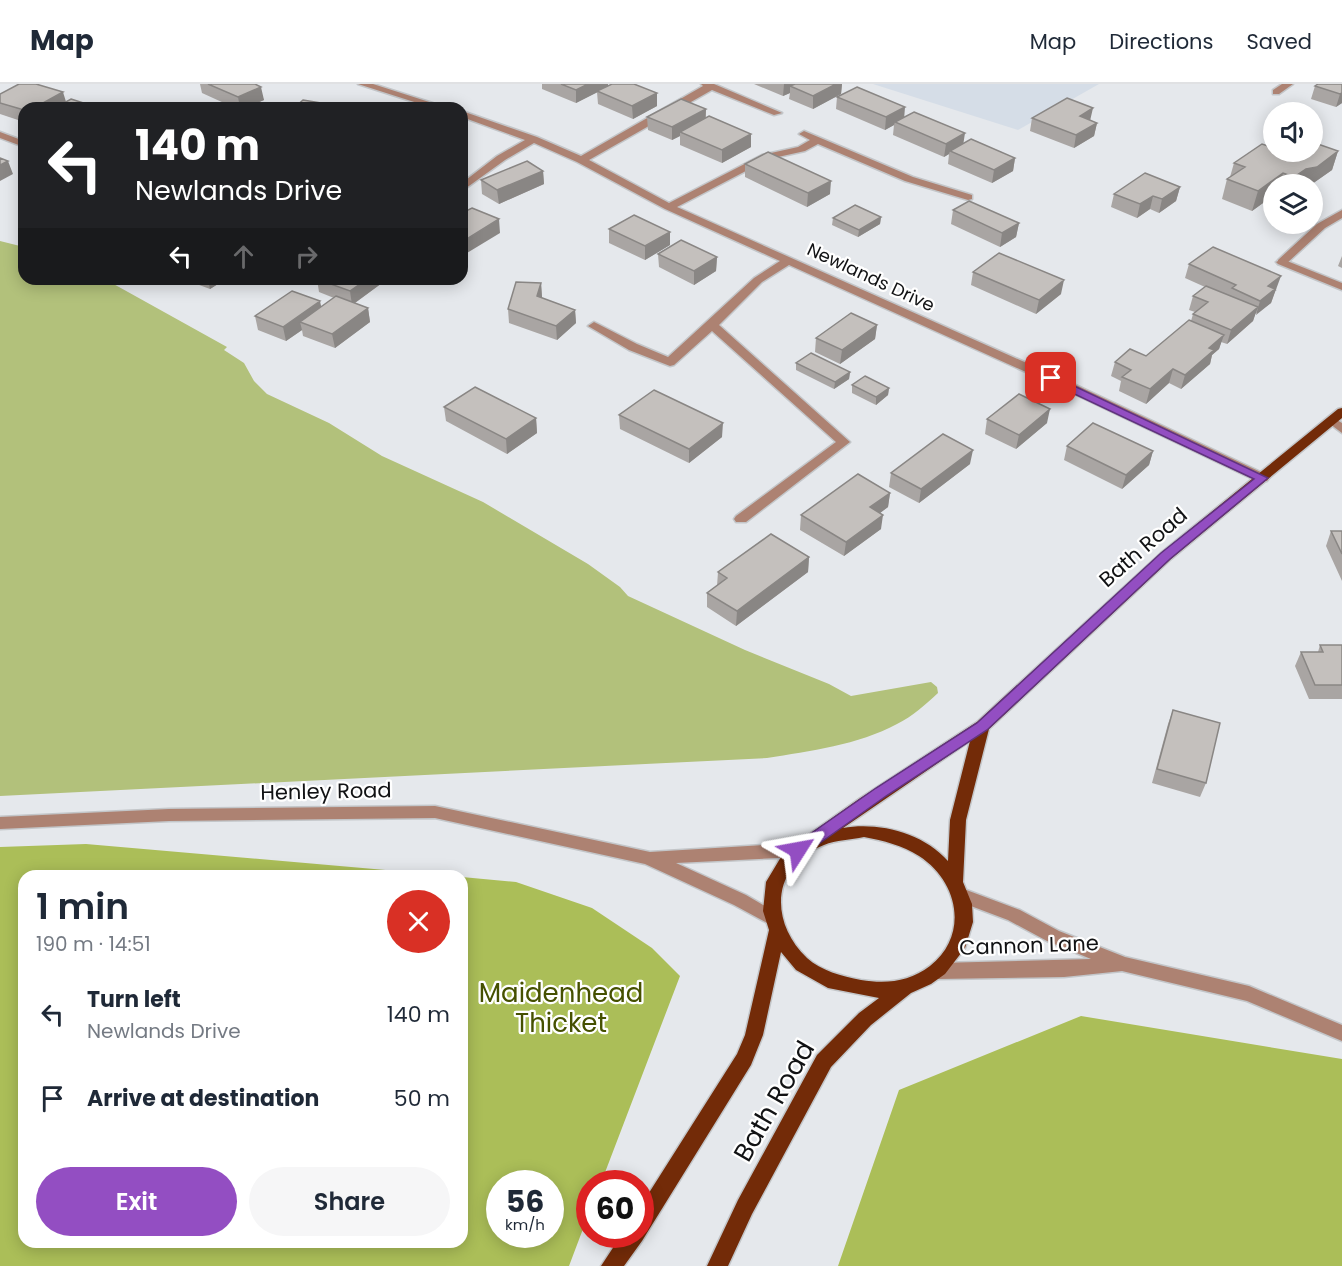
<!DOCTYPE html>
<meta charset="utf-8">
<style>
:root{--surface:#fff;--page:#f6f6f7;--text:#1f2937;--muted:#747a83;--line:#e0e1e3;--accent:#934ec2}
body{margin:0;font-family:Poppins,sans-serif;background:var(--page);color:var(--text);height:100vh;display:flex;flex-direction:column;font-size:22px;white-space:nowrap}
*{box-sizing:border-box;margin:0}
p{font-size:20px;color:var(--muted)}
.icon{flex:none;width:33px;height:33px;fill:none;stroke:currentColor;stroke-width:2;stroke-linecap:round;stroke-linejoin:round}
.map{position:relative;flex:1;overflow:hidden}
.details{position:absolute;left:18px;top:786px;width:450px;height:378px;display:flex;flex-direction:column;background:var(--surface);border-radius:18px;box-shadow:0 3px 15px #0003}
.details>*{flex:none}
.hud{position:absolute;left:18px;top:18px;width:450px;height:183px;border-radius:18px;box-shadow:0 3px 15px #0003;background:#202124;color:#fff;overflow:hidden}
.buttons{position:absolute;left:1263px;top:18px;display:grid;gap:12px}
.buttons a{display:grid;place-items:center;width:60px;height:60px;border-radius:50%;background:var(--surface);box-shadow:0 3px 15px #0003;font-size:30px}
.speed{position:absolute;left:486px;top:1086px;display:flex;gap:12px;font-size:30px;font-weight:700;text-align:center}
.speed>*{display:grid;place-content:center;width:78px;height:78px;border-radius:50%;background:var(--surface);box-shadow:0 3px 15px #0003;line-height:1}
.speed small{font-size:15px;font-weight:400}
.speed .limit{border:9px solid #d22;background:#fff;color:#111}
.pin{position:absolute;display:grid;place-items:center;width:51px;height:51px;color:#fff;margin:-26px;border-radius:12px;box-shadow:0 3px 9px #0006}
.me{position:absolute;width:66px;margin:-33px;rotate:56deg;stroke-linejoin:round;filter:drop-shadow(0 0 4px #0008)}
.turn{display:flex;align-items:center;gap:21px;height:126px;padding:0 18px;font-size:27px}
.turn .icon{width:78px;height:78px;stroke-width:2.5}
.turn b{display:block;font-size:42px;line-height:51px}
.lanes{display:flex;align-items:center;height:57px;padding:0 18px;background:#0003;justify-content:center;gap:30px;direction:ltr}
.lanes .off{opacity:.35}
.round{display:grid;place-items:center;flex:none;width:63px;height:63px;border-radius:32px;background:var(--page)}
.head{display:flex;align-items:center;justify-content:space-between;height:102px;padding:0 18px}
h1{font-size:36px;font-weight:600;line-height:45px}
.action{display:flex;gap:12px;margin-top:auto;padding:12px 18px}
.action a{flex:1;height:69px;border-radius:36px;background:var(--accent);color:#fff;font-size:24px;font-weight:600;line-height:69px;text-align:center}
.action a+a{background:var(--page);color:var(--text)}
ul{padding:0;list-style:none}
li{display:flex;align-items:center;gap:18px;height:84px;padding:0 18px}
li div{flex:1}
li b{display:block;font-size:22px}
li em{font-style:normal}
header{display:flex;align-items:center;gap:36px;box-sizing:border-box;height:84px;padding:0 30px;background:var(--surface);border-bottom:2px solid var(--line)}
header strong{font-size:28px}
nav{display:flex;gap:33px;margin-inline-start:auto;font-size:21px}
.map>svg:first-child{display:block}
.built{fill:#d5dde7}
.green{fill:#b2c17b}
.forest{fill:#abbe58;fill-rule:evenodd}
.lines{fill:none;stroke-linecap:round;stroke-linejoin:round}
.service-casing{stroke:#c3c6c9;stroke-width:3}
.minor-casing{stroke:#c3c6c9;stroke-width:3}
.tertiary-casing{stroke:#c3c6c9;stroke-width:3}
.primary-casing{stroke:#c3c6c9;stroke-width:3}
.service{fill:#ad8272;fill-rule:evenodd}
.minor{fill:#ad8272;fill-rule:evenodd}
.tertiary{fill:#ad8272;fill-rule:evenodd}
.primary{fill:#732b08;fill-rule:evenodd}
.wall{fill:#a9a5a3}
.shaded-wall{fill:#898684}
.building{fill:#c4c0bd;stroke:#898684;stroke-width:1.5}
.route{fill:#934ec2;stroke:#60337e;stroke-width:1.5}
.labels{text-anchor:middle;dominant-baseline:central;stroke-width:4.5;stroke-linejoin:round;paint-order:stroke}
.far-street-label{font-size:18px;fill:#111214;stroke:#fff}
.street-label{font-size:21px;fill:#111214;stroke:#fff}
.near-park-label{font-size:26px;fill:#455000;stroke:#fff}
.near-street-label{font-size:26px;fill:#111214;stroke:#fff}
</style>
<header>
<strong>Map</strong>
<nav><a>Map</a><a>Directions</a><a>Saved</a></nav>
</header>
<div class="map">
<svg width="1342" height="1182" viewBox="0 0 1342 1182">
<rect width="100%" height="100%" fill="#e5e8ec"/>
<!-- built -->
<path class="built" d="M873 0H1099L1018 46Z"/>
<!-- green -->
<path class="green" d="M0 157 24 163V195H104L119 203 227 263 224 266 244 279 254 297 267 310 329 339 382 372 483 418 588 480 620 503 628 512 745 566 829 600 851 612 931 598 937 603 938 609C926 620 912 633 897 640 858 661 810 667 767 674L0 712Z"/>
<!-- forest -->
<path class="forest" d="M86 760 454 792H24V1158H462V793L516 798 592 824 652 864 680 892 601 1099 590 1100 589 1129 569 1182H0V763ZM500 1100H550V1150H500Z
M1081 932 1342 975V1182H838L899 1006Z"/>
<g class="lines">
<!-- service casing -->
<g class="service-casing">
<path id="service" d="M1342 126V134L1325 144 1286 180H1278V176L1317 140Z"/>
</g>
<!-- minor casing -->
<g class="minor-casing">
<path id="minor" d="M358 0H373L448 24H433Z
M701 0H714L782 29 774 31 712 6 589 76 669 119 762 71 798 63 810 56 799 50 804 47 913 93 972 111V115L968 116 905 97 818 60 805 67 769 75 677 123 1076 301 1267 391 1269 394 1267 397H1257L1068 307 789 181 762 198 719 241 850 358 746 438H736L734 435 736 432 836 358 712 247 674 281 670 282 629 266 588 242 594 238 598 240 637 260 668 273 754 194 780 177 665 125 577 78 534 59 505 76 462 107V99L497 72 525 56 462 33V27L537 53 581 72 703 2Z
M1282 0H1293L1279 10H1273V6Z
M0 48 24 57V63L0 54Z
M1282 175 1342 199V206L1278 180 1276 178Z
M1332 333 1342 339V349L1326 337Z"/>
</g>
<!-- tertiary casing -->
<g class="tertiary-casing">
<path id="tertiary" d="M435 722 650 768 798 759 804 761 806 766 804 771 798 773 676 779 746 811 777 829 780 834 777 839 771 841 734 821 645 780 435 734 169 737 0 745V733L169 725Z
M961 804 1020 826 1059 847 1125 873 1249 902 1342 941V957L1247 917 1122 887 1064 893 938 895 932 892 929 887 932 882 938 879 1091 875 1047 857 1008 836 955 816 952 811 955 806Z"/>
</g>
<!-- primary casing -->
<g class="primary-casing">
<path id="primary" d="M1342 324V334L1171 475 989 645 966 736 963 798 972 820 973 838 965 864 945 890 931 900 911 909 871 941 831 983 752 1130 728 1182H707L738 1116 817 971 859 929 879 914 828 904 796 886 781 868 763 951 751 981 642 1157 624 1182H601L622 1150H640V1123L737 970 745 951 769 846 763 827 766 798 784 768 859 715 977 638 1161 469 1338 325ZM970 657 950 736 948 777C922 748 878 738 843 744ZM864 753C884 757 902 761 919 772 959 798 969 851 930 882 909 898 886 900 861 896 842 892 821 887 807 874 769 838 771 781 824 761 836 756 851 756 864 753Z"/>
</g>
<!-- service -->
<use href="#service" class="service"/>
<!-- minor -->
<use href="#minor" class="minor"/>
<!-- tertiary -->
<use href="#tertiary" class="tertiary"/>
<!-- primary -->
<use href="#primary" class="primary"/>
</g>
<!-- wall -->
<path class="wall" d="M200 0H255L264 16 245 24H235L202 9Z
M542 0H608V2L657 9V22L633 35 598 20 597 8 576 19 542 5Z
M754 0H842L841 10 813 25 789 15 790 9 783 12Z
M1342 0V19L1336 23 1311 15 1315 2Z
M0 10 66 18 24 24V38L0 30Z
M837 13 904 33 964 59 1015 74 1013 87 992 99 948 80 949 70 944 73 893 51 894 41 885 46 836 25Z
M706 25V35L751 50V63L722 79 680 61V52L672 56 648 46 647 33Z
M1032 34 1090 36 1097 39 1094 52 1074 64 1030 47Z
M1271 63 1338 67 1332 86 1312 100H1274V111L1252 127 1222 115 1227 95 1230 93 1234 79Z
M745 80 830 110 807 123 745 93Z
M543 87 544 100 499 120 482 110 481 96Z
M1180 103 1176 117 1159 129 1150 125 1137 134 1111 123 1114 110Z
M953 126 1019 139 1016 153 1000 163 951 140Z
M881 133 880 140 858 153 832 141 833 134Z
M609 145 670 161 645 176 609 159Z
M658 170 717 173 716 187 694 201 659 183Z
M1342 172V184L1338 182Z
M1189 180 1277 206 1275 207 1271 219 1255 230 1253 237 1227 260 1221 258 1219 265 1212 271 1210 280 1181 305 1169 299 1146 320 1119 307 1121 297 1111 292 1115 278 1146 272 1191 237 1193 230 1195 228 1189 226 1193 212 1205 203 1185 194Z
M973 188 1061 210 1036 230 971 201Z
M183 195H226L210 205Z
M317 195H381L382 199 355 219 368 224 370 238 335 264 303 252 302 246 286 257 258 246 255 232 321 223 334 214 319 208Z
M541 199 542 214 575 226 576 239 557 256 509 239 508 225Z
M877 241 875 255 840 280 815 268 816 254Z
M796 279 850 288 849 295 834 305 796 286Z
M852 301 889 304 888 311 876 321 852 309Z
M444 323 536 334 537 349 507 370 446 337Z
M619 331 722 353 689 379 620 345Z
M987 335 1047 339 1016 365 985 350Z
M1067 362 1153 367 1149 381 1122 405 1064 376Z
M970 380 919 419 889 403 891 389Z
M890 409 888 423 880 429 881 445 844 472 800 446 801 431Z
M1331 447H1342V497L1326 462Z
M809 473 808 488 736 542 707 523V509L717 502 718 488Z
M1320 561H1342V615H1309L1295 582 1301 568H1318Z
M1173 626 1206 699 1200 713 1152 699 1168 640Z"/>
<!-- shaded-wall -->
<path class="shaded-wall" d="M588 0H608V3L576 19V6Z
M784 0H807L790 2V9L783 12Z
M836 0H842L841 10 813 25V12Z
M261 3 264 16 245 24H240L238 13Z
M63 8 67 21 61 24H34Z
M657 9V22L633 35 632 22Z
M1342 9V19L1336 23 1340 10Z
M905 23 904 36 895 38 894 41 885 46 886 33Z
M1093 24 1090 37 1080 32Z
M706 25 705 38 680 48V52L672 56V43Z
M1097 39 1094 52 1074 64 1076 51Z
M965 49 963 62 950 67 949 70 944 73 946 60Z
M751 50V63L722 79V66Z
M1338 67 1332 86 1312 100H1292L1294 93 1306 85Z
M1015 74 1013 87 992 99 994 86Z
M8 77 13 90 0 97V81Z
M543 87 544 100 499 120 497 106Z
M1283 89 1280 100H1274V111L1252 127 1258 107Z
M831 97 830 110 807 123 808 109Z
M1180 103 1176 117 1159 129 1162 115Z
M1153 112 1150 125 1137 134 1140 120Z
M881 133 880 140 858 153 859 146Z
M499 135 500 149 462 172V158Z
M1019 139 1016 153 1000 163 1002 149Z
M670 148V161L645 176V162Z
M717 173 716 187 694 201V187Z
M1281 192 1271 219 1256 231 1260 217 1268 202Z
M208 195H226L210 205Z
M367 195H381L382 199 352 221 350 207Z
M1064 196 1061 210 1036 230 1039 216Z
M541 199 542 213 538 226 537 212Z
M320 217 323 231 300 238 302 246 286 257 283 243Z
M1258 223 1253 237 1227 260 1231 246Z
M368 224 370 238 335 264 332 250Z
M575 226 576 239 557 256 556 242Z
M877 241 875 255 840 280 842 266Z
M1224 251 1219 265 1212 271 1210 280 1181 305 1185 291 1209 264Z
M1173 285 1169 299 1146 320 1150 305Z
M850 288 849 295 834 305 835 298Z
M889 304 888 311 876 321V313Z
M1050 325 1047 339 1016 365 1019 351Z
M536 334 537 349 507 370 506 355Z
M723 339 722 353 689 379V365Z
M973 366 970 380 919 419 921 405Z
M1153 367 1149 381 1122 405 1126 391Z
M890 409 888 423 868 438 870 423Z
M883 431 881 445 844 472 846 458Z
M809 473 808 488 736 542 737 527Z"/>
<!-- building -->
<path class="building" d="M19 0H36L63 8 34 24H24V26L0 19V10Z
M208 0H255L261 3 238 13Z
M561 0H588L576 6Z
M612 0H634L657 9 632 22 597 7Z
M795 0H836L813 12 790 2Z
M1318 0H1342V9L1340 10 1315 2Z
M857 3 905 23 886 33 837 13Z
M1067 14 1093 24 1080 32 1097 39 1076 51 1032 34Z
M71 15 99 24H55Z
M681 15 706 25 672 43 647 33Z
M303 16 351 24H294Z
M914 28 965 49 946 60 895 38Z
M709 32 751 50 722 66 680 48Z
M971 55 1015 74 994 86 950 67Z
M1312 58 1338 67 1317 83 1306 85 1294 93 1283 89 1258 107 1227 95 1245 83 1234 79 1262 60 1271 63 1274 62V68H1312Z
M768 68 831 97 808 109 745 80Z
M0 74 8 77 0 81Z
M527 77 543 87 497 106 481 96Z
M1145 89 1180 103 1162 115 1153 112 1140 120 1114 110Z
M969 117 1019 139 1002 149 953 126Z
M855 121 881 133 859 146 833 134Z
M472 124 499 135 462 158V129Z
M634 131 670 148 645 162 609 145Z
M681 156 717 173 694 187 658 170Z
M1213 163 1281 192 1268 202 1275 205 1260 217 1232 204 1236 201 1189 180Z
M999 169 1064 196 1039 216 973 188Z
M317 195H367L350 207Z
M516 198 541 199 537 212 575 226 556 242 508 225Z
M1206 202 1258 223 1231 246 1193 230 1208 218 1193 212Z
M292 207 320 217 283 243 255 232Z
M336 212 368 224 332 250 300 238Z
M851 229 877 241 842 266 816 254Z
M1189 236 1224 251 1209 264 1214 266 1185 291 1173 285 1150 305 1122 293 1131 286 1115 278 1130 265 1146 272Z
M811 269 850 288 835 298 796 279Z
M865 292 889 304 876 313 852 301Z
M475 303 536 334 506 355 444 323Z
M654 306 723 339 689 365 619 331Z
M1019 310 1050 325 1019 351 987 335Z
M1093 339 1153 367 1126 391 1067 362Z
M943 350 973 366 921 405 891 389Z
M858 390 890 409 870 423 883 431 846 458 801 431Z
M1331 447H1342V470Z
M771 450 809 473 737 527 707 509 727 494 718 488Z
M1320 561H1342V601H1315L1301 568H1323Z
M1173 626 1220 639 1206 699 1157 685Z"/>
<!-- route -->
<path class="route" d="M1051 291 1268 394 1170 475 987 646 886 712 803 771H793L791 766 793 762 876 704 977 639 1161 469 1254 395 1047 297V292Z"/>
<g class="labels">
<!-- far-street labels -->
<g class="far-street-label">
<text transform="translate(871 193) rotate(25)">Newlands Drive</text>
</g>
<!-- street labels -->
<g class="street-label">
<text transform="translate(1143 463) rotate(-41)">Bath Road</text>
<text transform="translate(326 707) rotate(-1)">Henley Road</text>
<text transform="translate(1029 861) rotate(-2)">Cannon Lane</text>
</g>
<!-- near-park labels -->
<g class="near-park-label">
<text x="561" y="909">Maidenhead<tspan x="561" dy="30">Thicket</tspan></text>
</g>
<!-- near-street labels -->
<g class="near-street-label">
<text transform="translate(774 1017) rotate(-60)">Bath Road</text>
</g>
</g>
</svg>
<div class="buttons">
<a><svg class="icon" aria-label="sound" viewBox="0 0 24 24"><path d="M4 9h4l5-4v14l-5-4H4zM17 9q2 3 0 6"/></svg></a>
<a><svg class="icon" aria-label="layers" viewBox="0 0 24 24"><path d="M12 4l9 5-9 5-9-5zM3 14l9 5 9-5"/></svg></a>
</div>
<div class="speed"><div>56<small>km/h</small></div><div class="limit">60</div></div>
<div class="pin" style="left:1051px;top:294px;background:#d93025"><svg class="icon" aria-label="arrive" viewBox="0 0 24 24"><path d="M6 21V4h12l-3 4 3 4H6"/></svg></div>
<svg class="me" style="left:798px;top:766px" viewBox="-20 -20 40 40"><path d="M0-17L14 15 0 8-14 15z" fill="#934ec2" stroke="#fff" stroke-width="4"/></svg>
<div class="hud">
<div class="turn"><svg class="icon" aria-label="left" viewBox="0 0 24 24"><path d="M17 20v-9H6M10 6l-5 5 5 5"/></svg><div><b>140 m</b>Newlands Drive</div></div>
<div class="lanes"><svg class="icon" aria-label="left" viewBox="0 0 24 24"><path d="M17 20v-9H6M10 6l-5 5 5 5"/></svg><svg class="icon off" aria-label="ahead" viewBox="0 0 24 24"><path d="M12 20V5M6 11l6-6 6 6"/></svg><svg class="icon off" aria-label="right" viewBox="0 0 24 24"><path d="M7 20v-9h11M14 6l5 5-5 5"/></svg></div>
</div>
<section class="details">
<div class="head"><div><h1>1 min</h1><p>190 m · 14:51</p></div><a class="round" style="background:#d93025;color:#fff"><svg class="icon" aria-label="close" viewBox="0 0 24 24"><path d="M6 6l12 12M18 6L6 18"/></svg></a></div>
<ul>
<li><svg class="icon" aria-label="left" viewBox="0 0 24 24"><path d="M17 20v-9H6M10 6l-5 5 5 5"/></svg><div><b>Turn left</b><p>Newlands Drive</p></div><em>140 m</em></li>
<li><svg class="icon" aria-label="arrive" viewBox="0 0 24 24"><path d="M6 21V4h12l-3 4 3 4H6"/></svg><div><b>Arrive at destination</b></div><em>50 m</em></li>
</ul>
<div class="action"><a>Exit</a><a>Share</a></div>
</section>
</div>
